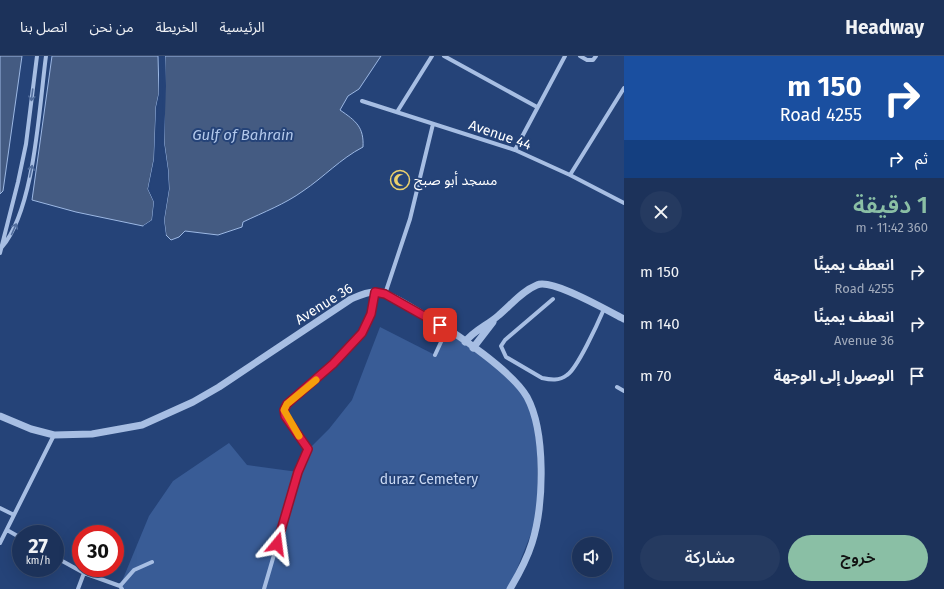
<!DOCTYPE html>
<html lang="ar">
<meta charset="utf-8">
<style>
:root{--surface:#1c325a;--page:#253a60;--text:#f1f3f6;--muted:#a0aabb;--line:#3a4d70;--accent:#8abfa5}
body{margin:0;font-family:"Fira Sans","Noto Sans Arabic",sans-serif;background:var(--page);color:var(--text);direction:rtl;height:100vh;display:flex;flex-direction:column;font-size:15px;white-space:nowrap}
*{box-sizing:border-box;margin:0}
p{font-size:13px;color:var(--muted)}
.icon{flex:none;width:22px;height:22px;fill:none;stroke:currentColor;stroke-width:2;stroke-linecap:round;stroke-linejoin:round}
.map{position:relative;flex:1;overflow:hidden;direction:ltr}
.side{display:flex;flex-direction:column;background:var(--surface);width:320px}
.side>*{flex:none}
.guide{background:#1a4fa0;color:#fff;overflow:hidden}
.controls{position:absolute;left:572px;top:481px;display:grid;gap:8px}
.controls a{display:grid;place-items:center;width:40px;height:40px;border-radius:50%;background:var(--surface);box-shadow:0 4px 16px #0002,0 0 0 1px var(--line);font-size:20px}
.speed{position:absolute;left:12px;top:469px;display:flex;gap:8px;font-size:20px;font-weight:700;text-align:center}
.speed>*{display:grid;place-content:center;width:52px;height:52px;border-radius:50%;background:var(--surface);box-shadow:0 4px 16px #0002,0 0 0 1px var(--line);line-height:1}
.speed small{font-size:10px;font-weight:400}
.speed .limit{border:6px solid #d22;background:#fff;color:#111}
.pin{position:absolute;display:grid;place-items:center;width:34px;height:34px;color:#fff;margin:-17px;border-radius:8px;box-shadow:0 2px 6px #0006}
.me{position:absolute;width:44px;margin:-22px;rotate:16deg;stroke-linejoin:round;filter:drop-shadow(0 0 3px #0008)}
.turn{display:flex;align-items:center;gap:14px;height:84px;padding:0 16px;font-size:18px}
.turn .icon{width:52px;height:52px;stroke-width:2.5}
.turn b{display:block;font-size:28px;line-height:34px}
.then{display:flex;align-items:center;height:38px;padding:0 16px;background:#0003;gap:8px;font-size:15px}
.round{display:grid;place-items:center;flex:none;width:42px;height:42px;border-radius:21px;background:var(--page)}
.summary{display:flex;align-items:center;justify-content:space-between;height:68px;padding:0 16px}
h1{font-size:24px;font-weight:600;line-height:30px;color:var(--accent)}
.primary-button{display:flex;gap:8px;margin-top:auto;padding:8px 16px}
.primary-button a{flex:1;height:46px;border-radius:24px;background:var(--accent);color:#111;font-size:16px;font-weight:600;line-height:46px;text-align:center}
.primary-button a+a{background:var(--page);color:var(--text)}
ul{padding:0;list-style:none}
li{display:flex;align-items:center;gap:12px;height:52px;padding:0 16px}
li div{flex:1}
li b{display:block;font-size:15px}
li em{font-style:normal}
header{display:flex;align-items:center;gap:24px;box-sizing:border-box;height:56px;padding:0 20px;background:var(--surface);border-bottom:1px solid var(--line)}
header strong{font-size:19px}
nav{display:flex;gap:22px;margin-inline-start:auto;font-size:14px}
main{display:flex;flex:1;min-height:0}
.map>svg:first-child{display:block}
.green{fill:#395c96}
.water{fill:#445b82;stroke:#9cb8e4}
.pier{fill:#254378}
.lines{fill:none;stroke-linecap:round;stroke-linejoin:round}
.minor{stroke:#a7bee3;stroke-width:4}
.tertiary{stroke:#a7bee3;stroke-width:7}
.oneway{stroke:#526e9d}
.route-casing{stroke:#92132f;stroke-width:10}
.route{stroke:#e11d48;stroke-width:7}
.slow{stroke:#f59e0b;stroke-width:7}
.labels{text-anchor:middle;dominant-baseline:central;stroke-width:4;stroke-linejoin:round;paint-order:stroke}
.street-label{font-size:14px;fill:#fff;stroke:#254378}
.poi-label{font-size:14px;fill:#fff;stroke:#254378;text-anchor:start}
.park-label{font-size:14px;fill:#cad9f3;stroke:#254378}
.water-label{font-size:15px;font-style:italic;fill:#b2c8eb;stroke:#254378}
</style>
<header>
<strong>Headway</strong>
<nav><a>الرئيسية</a><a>الخريطة</a><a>من نحن</a><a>اتصل بنا</a></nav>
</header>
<main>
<section class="side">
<div class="guide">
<div class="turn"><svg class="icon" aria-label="right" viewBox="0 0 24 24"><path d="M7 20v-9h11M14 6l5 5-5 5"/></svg><div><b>150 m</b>Road 4255</div></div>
<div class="then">ثم<svg class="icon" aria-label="right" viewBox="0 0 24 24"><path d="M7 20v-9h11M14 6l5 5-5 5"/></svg></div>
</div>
<div class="summary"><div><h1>1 دقيقة</h1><p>360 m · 11:42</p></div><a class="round"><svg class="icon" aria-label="close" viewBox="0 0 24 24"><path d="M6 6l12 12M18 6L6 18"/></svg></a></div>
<ul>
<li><svg class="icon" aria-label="right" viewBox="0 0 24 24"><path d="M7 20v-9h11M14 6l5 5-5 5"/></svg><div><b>انعطف يمينًا</b><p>Road 4255</p></div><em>150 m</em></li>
<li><svg class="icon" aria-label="right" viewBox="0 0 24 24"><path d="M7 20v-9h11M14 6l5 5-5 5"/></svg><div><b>انعطف يمينًا</b><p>Avenue 36</p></div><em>140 m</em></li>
<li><svg class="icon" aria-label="arrive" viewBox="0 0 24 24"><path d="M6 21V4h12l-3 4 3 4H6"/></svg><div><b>الوصول إلى الوجهة</b></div><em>70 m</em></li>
</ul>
<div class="primary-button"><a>خروج</a><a>مشاركة</a></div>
</section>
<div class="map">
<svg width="624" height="533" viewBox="0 0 624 533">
<rect width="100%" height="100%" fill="#254378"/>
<!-- green -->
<path class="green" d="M380 271 435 299 447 273 508 319 527 341 537 377 538 460 509 533H122L120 530 149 460 173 425 229 387 247 409 298 416 309 393 329 373 352 344Z"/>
<!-- water -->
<path class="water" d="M0 0H22L3 135 0 138Z
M52 0H158L159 37 156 51 154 103 148 133 154 146 152 164 143 170 76 156 32 144Z
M165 0H381L359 33 348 40 340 54C356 65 364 71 363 91 340 103 324 121 303 135 285 148 264 156 243 166L242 171 218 179 185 175 179 181 171 184 166 179 164 164 169 133 168 114 164 86Z"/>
<!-- pier -->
<path class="pier" d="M159 0H161V38L158 52 156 104 150 132 156 146 153 165 145 171 143 170 152 164 154 146 148 133 154 103 156 51 159 37Z
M163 0H165L166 30 164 86 168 114 169 133 164 164 166 179 163 178 162 165 167 132 166 114 162 86Z"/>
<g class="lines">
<!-- minor -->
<path class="minor" d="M444 0 537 51
M580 0 587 4H593L596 0
M362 45 515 94 570 119 624 147
M397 56 432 0
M515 94 565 0
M570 119 624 32
M2 191C35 152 39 51 46 0
M0 197 18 126 26 88 37 0
M385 238 410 163 433 68
M553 243 505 284 501 290 506 301 542 322C551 324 559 325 567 319 577 313 598 267 604 253
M435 299 447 273
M617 331 624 335
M0 452 14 459
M7 474 21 482
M0 487 54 379
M55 501 84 517 120 530 122 533
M120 530 134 514 152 506
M78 533 84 517
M264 533 298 417 309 393 285 360 284 354 287 348 333 309 362 277 371 258 375 236"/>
<!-- tertiary -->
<path class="tertiary" d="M465 286C474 274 488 269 499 259 511 249 522 235 537 229 552 222 608 255 624 263
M473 292 493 266
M0 360 31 373 54 379 92 378 142 369 193 346 219 331 351 243C358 240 366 236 374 236 391 236 416 255 431 263 456 277 513 316 527 341 546 376 544 449 532 487 527 503 519 518 510 533"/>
</g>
<!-- one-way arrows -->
<defs><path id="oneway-shaft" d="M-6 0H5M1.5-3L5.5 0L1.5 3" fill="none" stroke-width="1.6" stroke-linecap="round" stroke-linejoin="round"/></defs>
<g class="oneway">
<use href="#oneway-shaft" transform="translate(32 39) rotate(97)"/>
<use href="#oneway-shaft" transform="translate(31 115) rotate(-78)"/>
<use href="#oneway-shaft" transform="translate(14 173) rotate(-66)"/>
</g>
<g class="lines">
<!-- route casing -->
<g class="route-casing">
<path id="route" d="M277 488 298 416 308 393 285 360 284 354 287 348 333 308 362 277 371 258 375 236 385 238 440 269"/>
</g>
<!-- route -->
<use href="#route" class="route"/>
<!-- slow -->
<path class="slow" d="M299 380 284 354 287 348 316 324"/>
</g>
<!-- icons -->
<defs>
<g id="mosque-ring" transform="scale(1)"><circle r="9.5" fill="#254378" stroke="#ecd16c" stroke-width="1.5"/><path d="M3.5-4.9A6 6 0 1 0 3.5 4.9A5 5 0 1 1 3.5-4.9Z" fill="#ecd16c"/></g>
</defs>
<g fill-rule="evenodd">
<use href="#mosque-ring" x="400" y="124"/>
</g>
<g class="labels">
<!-- street labels -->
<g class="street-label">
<text transform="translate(500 79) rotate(19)">Avenue 44</text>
<text transform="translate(324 248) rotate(-32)">Avenue 36</text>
</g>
<!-- poi labels -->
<g class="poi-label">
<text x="414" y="124">مسجد أبو صبح</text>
</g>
<!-- park labels -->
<g class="park-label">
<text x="429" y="423">duraz Cemetery</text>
</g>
<!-- water labels -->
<g class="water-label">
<text x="243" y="79">Gulf of Bahrain</text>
</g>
</g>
</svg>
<div class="controls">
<a><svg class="icon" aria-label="sound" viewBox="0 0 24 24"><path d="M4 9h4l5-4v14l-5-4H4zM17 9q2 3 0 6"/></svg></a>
</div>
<div class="speed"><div>27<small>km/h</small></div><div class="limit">30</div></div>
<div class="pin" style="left:440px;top:269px;background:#d93025"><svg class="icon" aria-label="arrive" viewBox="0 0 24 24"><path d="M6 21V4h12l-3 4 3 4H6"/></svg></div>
<svg class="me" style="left:277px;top:488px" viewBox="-20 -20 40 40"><path d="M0-17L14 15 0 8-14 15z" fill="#e11d48" stroke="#fff" stroke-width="4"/></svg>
</div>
</main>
